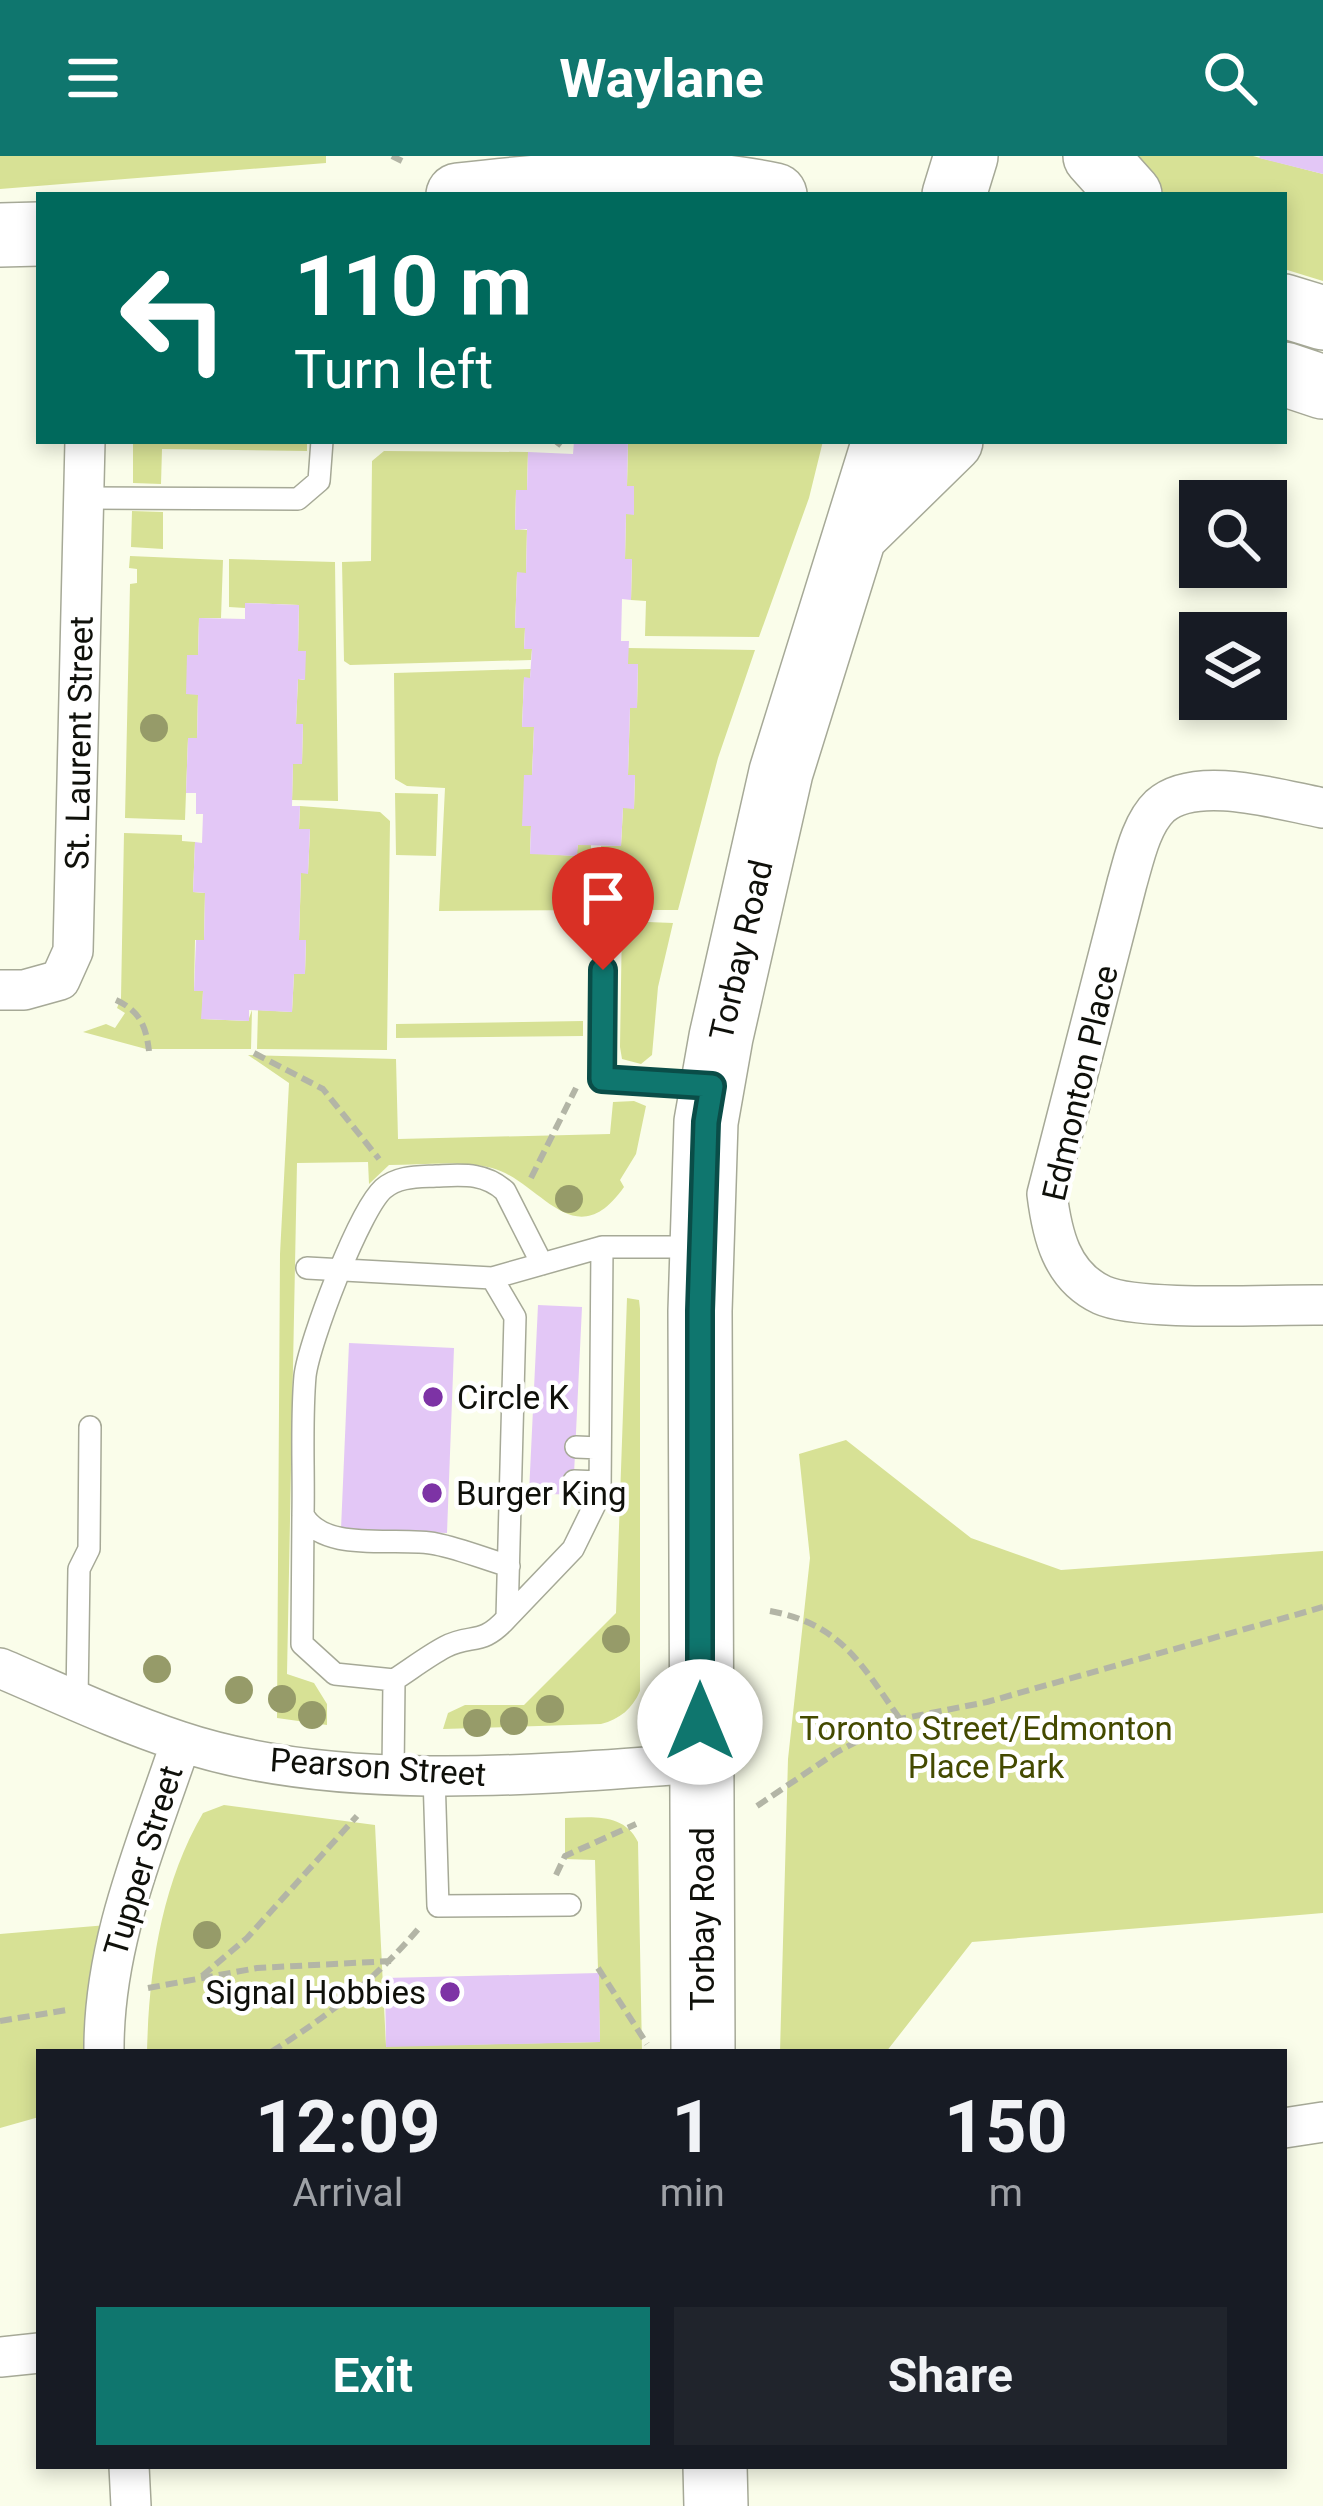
<!DOCTYPE html>
<style>
:root{--surface:#171b24;--page:#20242c;--text:#f1f3f6;--muted:#9ea1a6;--accent:#0f766e}
body{margin:0;font-family:Roboto,sans-serif;background:var(--page);color:var(--text);height:100vh;display:flex;flex-direction:column;font-size:45px;white-space:nowrap}
*{box-sizing:border-box;margin:0}
p{font-size:39px;color:var(--muted)}
.icon{flex:none;width:66px;height:66px;fill:none;stroke:currentColor;stroke-width:2;stroke-linecap:round;stroke-linejoin:round}
.map{position:relative;flex:1;overflow:hidden}
.drawer{position:absolute;left:36px;top:1893px;width:1251px;height:420px;display:flex;flex-direction:column;background:var(--surface);border-radius:0px;box-shadow:0 6px 18px #0003}
.drawer>*{flex:none}
.banner{position:absolute;left:36px;top:36px;width:1251px;height:252px;border-radius:0px;box-shadow:0 6px 18px #0003;background:#00695c;color:#fff;overflow:hidden}
.buttons{position:absolute;left:1179px;top:324px;display:grid;gap:24px}
.buttons a{display:grid;place-items:center;width:108px;height:108px;border-radius:0px;background:var(--surface);box-shadow:0 6px 18px #0003;font-size:60px}
.pin{position:absolute;display:grid;place-items:center;width:102px;height:102px;color:#fff;margin:-123px -51px;border-radius:50% 50% 50% 0;rotate:-45deg;box-shadow:0 0 12px #0007}
.pin .icon{rotate:45deg}
.me{position:absolute;width:132px;margin:-66px;rotate:0deg;stroke-linejoin:round;filter:drop-shadow(0 0 9px #0008)}
.turn{display:flex;align-items:center;gap:42px;height:252px;padding:0 60px;font-size:54px}
.turn .icon{width:156px;height:156px;stroke-width:2.5}
.turn b{display:block;font-size:84px;line-height:102px}
.eta{display:flex;justify-content:space-evenly;align-items:center;height:204px;text-align:center}
.eta b{font-size:72px;font-weight:700;line-height:84px}
.action{display:flex;gap:24px;margin-top:auto;padding:24px 60px}
.action a{flex:1;height:138px;border-radius:0px;background:var(--accent);color:#fff;font-size:48px;font-weight:700;line-height:138px;text-align:center}
.action a+a{background:var(--page);color:var(--text)}
header{display:flex;justify-content:space-between;align-items:center;height:156px;padding:0 60px;background:var(--accent);color:#fff;font-size:54px;font-weight:700}
.map>svg:first-child{display:block}
.green{fill:#d7e195}
.building{fill:#e3c7f6}
.lines{fill:none;stroke-linecap:round;stroke-linejoin:round}
.service-casing{stroke:#a6a997;stroke-width:24}
.minor-casing{stroke:#a6a997;stroke-width:42}
.primary-casing{stroke:#a6a997;stroke-width:66}
.path{stroke:#b3b5a6;stroke-width:6;stroke-dasharray:12 6;stroke-linecap:butt}
.service{stroke:#fff;stroke-width:21}
.minor{stroke:#fff;stroke-width:39}
.primary{stroke:#fff;stroke-width:63}
.tree{fill:#969b69}
.route-casing{stroke:#0a4d48;stroke-width:30}
.route{stroke:#0f766e;stroke-width:21}
.poi-dot{fill:#7d33a5;stroke:#fff;stroke-width:4.5}
.labels{text-anchor:middle;dominant-baseline:central;stroke-width:9;stroke-linejoin:round;paint-order:stroke}
.street-label{font-size:33px;fill:#0f100a;stroke:#fff}
.poi-label{font-size:33px;fill:#0f100a;stroke:#fff;text-anchor:start}
.park-label{font-size:33px;fill:#444a00;stroke:#fff}
</style>
<header><svg class="icon" aria-label="menu" viewBox="0 0 24 24"><path d="M4 6h16M4 12h16M4 18h16"/></svg>Waylane<svg class="icon" aria-label="search" viewBox="0 0 24 24"><circle cx="10" cy="10" r="6"/><path d="M15 15l6 6"/></svg></header>
<div class="map">
<svg width="1323" height="2350" viewBox="0 0 1323 2350">
<rect width="100%" height="100%" fill="#fafdea"/>
<!-- green -->
<path class="green" d="M0 0H326V7L0 33Z
M1121 0H1253L1323 18V125L1284 113V39H1157Z
M133 285H307V295L162 293 161 328 133 327Z
M628 285H823L809 342 759 481 645 480 646 445 631 444 632 404 625 403 626 358H634V331L627 330Z
M384 295 528 296 527 334 516 335 515 373 527 374 526 417H517L515 471 525 472 524 492 532 493 531 504 350 509 344 505 342 406 371 405 372 305Z
M132 355 163 356V393L131 391Z
M130 400 223 404 221 462H199L198 499 187 500 198 539 197 582 188 583 185 664 125 662 130 428 137 427V413L129 412Z
M229 403 335 406 338 645 292 644 293 608 302 607 303 568H296L298 523 304 524 298 495 299 449 246 447 245 452 229 451Z
M628 492 755 494 718 602 678 754H601V690H621L623 652H634L635 620 628 619 630 552 637 551 638 509 628 508Z
M531 513 530 522H524L522 570 534 571 532 619 524 620 531 670 530 697 576 700 578 689H591L590 754 439 755 445 632 407 630 395 623 394 517Z
M395 637 438 638 436 700 396 699Z
M300 650 380 656 390 665 387 894 257 893 258 854 292 856 294 818 305 817 306 785 299 784 301 717H308L310 674 299 673Z
M124 677 182 679V685L195 686 193 736 205 737 204 784H195L194 834 203 835 202 863 248 865 252 854 251 893H146L83 876 106 868 115 872 125 857 117 852 121 842Z
M622 765 673 767 658 831 652 899 641 908 622 903 620 891Z
M583 865V880L396 882V868Z
M248 899 396 903 398 983 610 978 613 946 634 945 646 950 636 998 620 1024 624 1031C574 1102 541 1025 492 1012 460 1004 422 1009 389 1009L369 1028 368 1006 297 1007 287 1518 314 1527 327 1548V1569L277 1562 280 1098 289 927Z
M627 1142 639 1144 640 1153V1535C632 1553 620 1563 601 1568L443 1573 448 1557 465 1549H524L616 1457Z
M846 1284 971 1382 1061 1414 1323 1395V1757L972 1786 886 1896H780L788 1603 810 1402 799 1298Z
M224 1649 375 1669 386 1890 600 1886 595 1704 565 1703V1662C593 1661 624 1657 638 1686L642 1896H147C149 1814 161 1729 203 1657Z
M119 1768 108 1896H39V1961L0 1972V1778Z"/>
<!-- building -->
<path class="building" d="M1260 0H1323V18L1259 2Z
M574 285H628L627 330H634V359L626 358 625 403H632L631 444 622 443 621 485H629L628 508H638L637 552H630L628 619H635L634 653 623 652 621 690 578 689 577 700 530 698 531 670H522L524 619H532L534 571H522L524 521 530 522 532 493H524L525 472H515L517 416 526 417 527 373 515 374 516 334H527L528 296 573 298Z
M245 447 299 449 298 495H306L305 524 298 523 296 568H303L302 608H293L292 650H300L299 673H310L308 718 301 717 299 784H306L305 818H294L292 856 249 854V865L201 863 203 835H194L196 784H204L205 737 193 736 195 686 202 687 203 658H196V637H186L188 582H197L198 539 186 538 187 499H198L199 462 245 463Z
M538 1149 582 1151 573 1339 529 1337Z
M349 1187 454 1192 447 1377 341 1373Z
M599 1817 600 1886 386 1891 385 1822Z"/>
<g class="lines">
<!-- service casing -->
<g class="service-casing">
<path id="service" d="M84 342 298 343 319 325 322 285
M603 814 602 923 705 930
M307 1112 492 1122 602 1091H695
M576 1291 600 1292
M574 1325 600 1326
M303 1360 302 1488 335 1518 394 1524
M509 1410C485 1403 461 1393 436 1388 399 1380 324 1398 303 1359 304 1313 301 1266 305 1220 309 1186 359 1055 383 1033 398 1020 417 1021 436 1020 462 1019 484 1016 505 1035L542 1108
M507 1462 573 1393 600 1338 602 1091
M77 1544 79 1413 89 1393 90 1271
M393 1617 394 1524C411 1513 428 1500 445 1491 472 1477 481 1491 507 1462L515 1161 492 1122
M434 1619 438 1750 570 1749"/>
</g>
<!-- minor casing -->
<g class="minor-casing">
<path id="minor" d="M1323 652C1280 644 1196 618 1160 650 1141 668 1134 703 1127 727L1047 1038C1052 1078 1061 1120 1102 1139 1139 1156 1275 1148 1323 1149
M0 834H24L60 824 73 795 85 285
M0 1512C59 1537 118 1565 179 1585 334 1637 539 1619 700 1607
M104 1896C103 1786 147 1688 181 1586
M1284 1972 1323 1966
M0 2201 39 2197
M129 2310 131 2350"/>
</g>
<!-- primary casing -->
<g class="primary-casing">
<path id="primary" d="M1095 0 1130 39
M458 39C565 27 669 17 775 39
M954 39 966 0
M0 79 39 78
M1284 150 1323 162
M1284 218 1323 231
M861 373 951 285
M703 1896 700 1155 706 966 721 881 781 616 884 285
M715 2310 716 2350"/>
</g>
<!-- path -->
<path class="path" d="M392 0 402 5
M557 290 561 285
M116 844C140 855 146 870 149 895
M254 897 323 933 379 1003
M531 1022 576 932
M770 1455C841 1468 861 1508 900 1563
M757 1650 837 1596 900 1563 987 1546 1323 1451
M556 1719 565 1700 636 1668
M598 1812 647 1888
M202 1820 247 1782 357 1660
M148 1832 257 1812 391 1805
M0 1865 67 1854
M271 1896C328 1860 376 1823 419 1772"/>
<!-- service -->
<use href="#service" class="service"/>
<!-- minor -->
<use href="#minor" class="minor"/>
<!-- primary -->
<use href="#primary" class="primary"/>
</g>
<!-- trees -->
<g class="tree">
<circle cx="154" cy="572" r="14"/>
<circle cx="569" cy="1043" r="14"/>
<circle cx="616" cy="1483" r="14"/>
<circle cx="157" cy="1513" r="14"/>
<circle cx="239" cy="1534" r="14"/>
<circle cx="282" cy="1543" r="14"/>
<circle cx="550" cy="1553" r="14"/>
<circle cx="312" cy="1559" r="14"/>
<circle cx="514" cy="1565" r="14"/>
<circle cx="477" cy="1567" r="14"/>
<circle cx="207" cy="1779" r="14"/>
</g>
<g class="lines">
<!-- route casing -->
<g class="route-casing">
<path id="route" d="M603 814 602 923 712 930 706 966 700 1155V1566"/>
</g>
<!-- route -->
<use href="#route" class="route"/>
</g>
<!-- markers -->
<g class="poi-dot">
<circle cx="433" cy="1241" r="12"/>
<circle cx="432" cy="1337" r="12"/>
<circle cx="450" cy="1836" r="12"/>
</g>
<g class="labels">
<!-- street labels -->
<g class="street-label">
<text transform="translate(79 587) rotate(-89)">St. Laurent Street</text>
<text transform="translate(741 794) rotate(-77)">Torbay Road</text>
<text transform="translate(1080 927) rotate(-77)">Edmonton Place</text>
<text transform="translate(378 1611) rotate(4)">Pearson Street</text>
<text transform="translate(143 1705) rotate(-73)">Tupper Street</text>
<text transform="translate(702 1763) rotate(-90)">Torbay Road</text>
</g>
<!-- poi labels -->
<g class="poi-label">
<text x="457" y="1241">Circle K</text>
<text x="456" y="1337">Burger King</text>
<text x="426" y="1836" text-anchor="end">Signal Hobbies</text>
</g>
<!-- park labels -->
<g class="park-label">
<text x="986" y="1572">Toronto Street/Edmonton<tspan x="986" dy="38">Place Park</tspan></text>
</g>
</g>
</svg>
<div class="buttons">
<a><svg class="icon" aria-label="search" viewBox="0 0 24 24"><circle cx="10" cy="10" r="6"/><path d="M15 15l6 6"/></svg></a>
<a><svg class="icon" aria-label="layers" viewBox="0 0 24 24"><path d="M12 4l9 5-9 5-9-5zM3 14l9 5 9-5"/></svg></a>
</div>
<div class="pin" style="left:603px;top:814px;background:#d93025"><svg class="icon" aria-label="arrive" viewBox="0 0 24 24"><path d="M6 21V4h12l-3 4 3 4H6"/></svg></div>
<svg class="me" style="left:700px;top:1566px" viewBox="-20 -20 40 40"><circle r="19" fill="#fff"/><path d="M0-13L10 11 0 6-10 11z" fill="#0f766e"/></svg>
<div class="banner">
<div class="turn"><svg class="icon" aria-label="left" viewBox="0 0 24 24"><path d="M17 20v-9H6M10 6l-5 5 5 5"/></svg><div><b>110 m</b>Turn left</div></div>
</div>
<section class="drawer">
<div class="eta">
<div><b>12:09</b><p>Arrival</p></div>
<div><b>1</b><p>min</p></div>
<div><b>150</b><p>m</p></div>
</div>
<div class="action"><a>Exit</a><a>Share</a></div>
</section>
</div>
